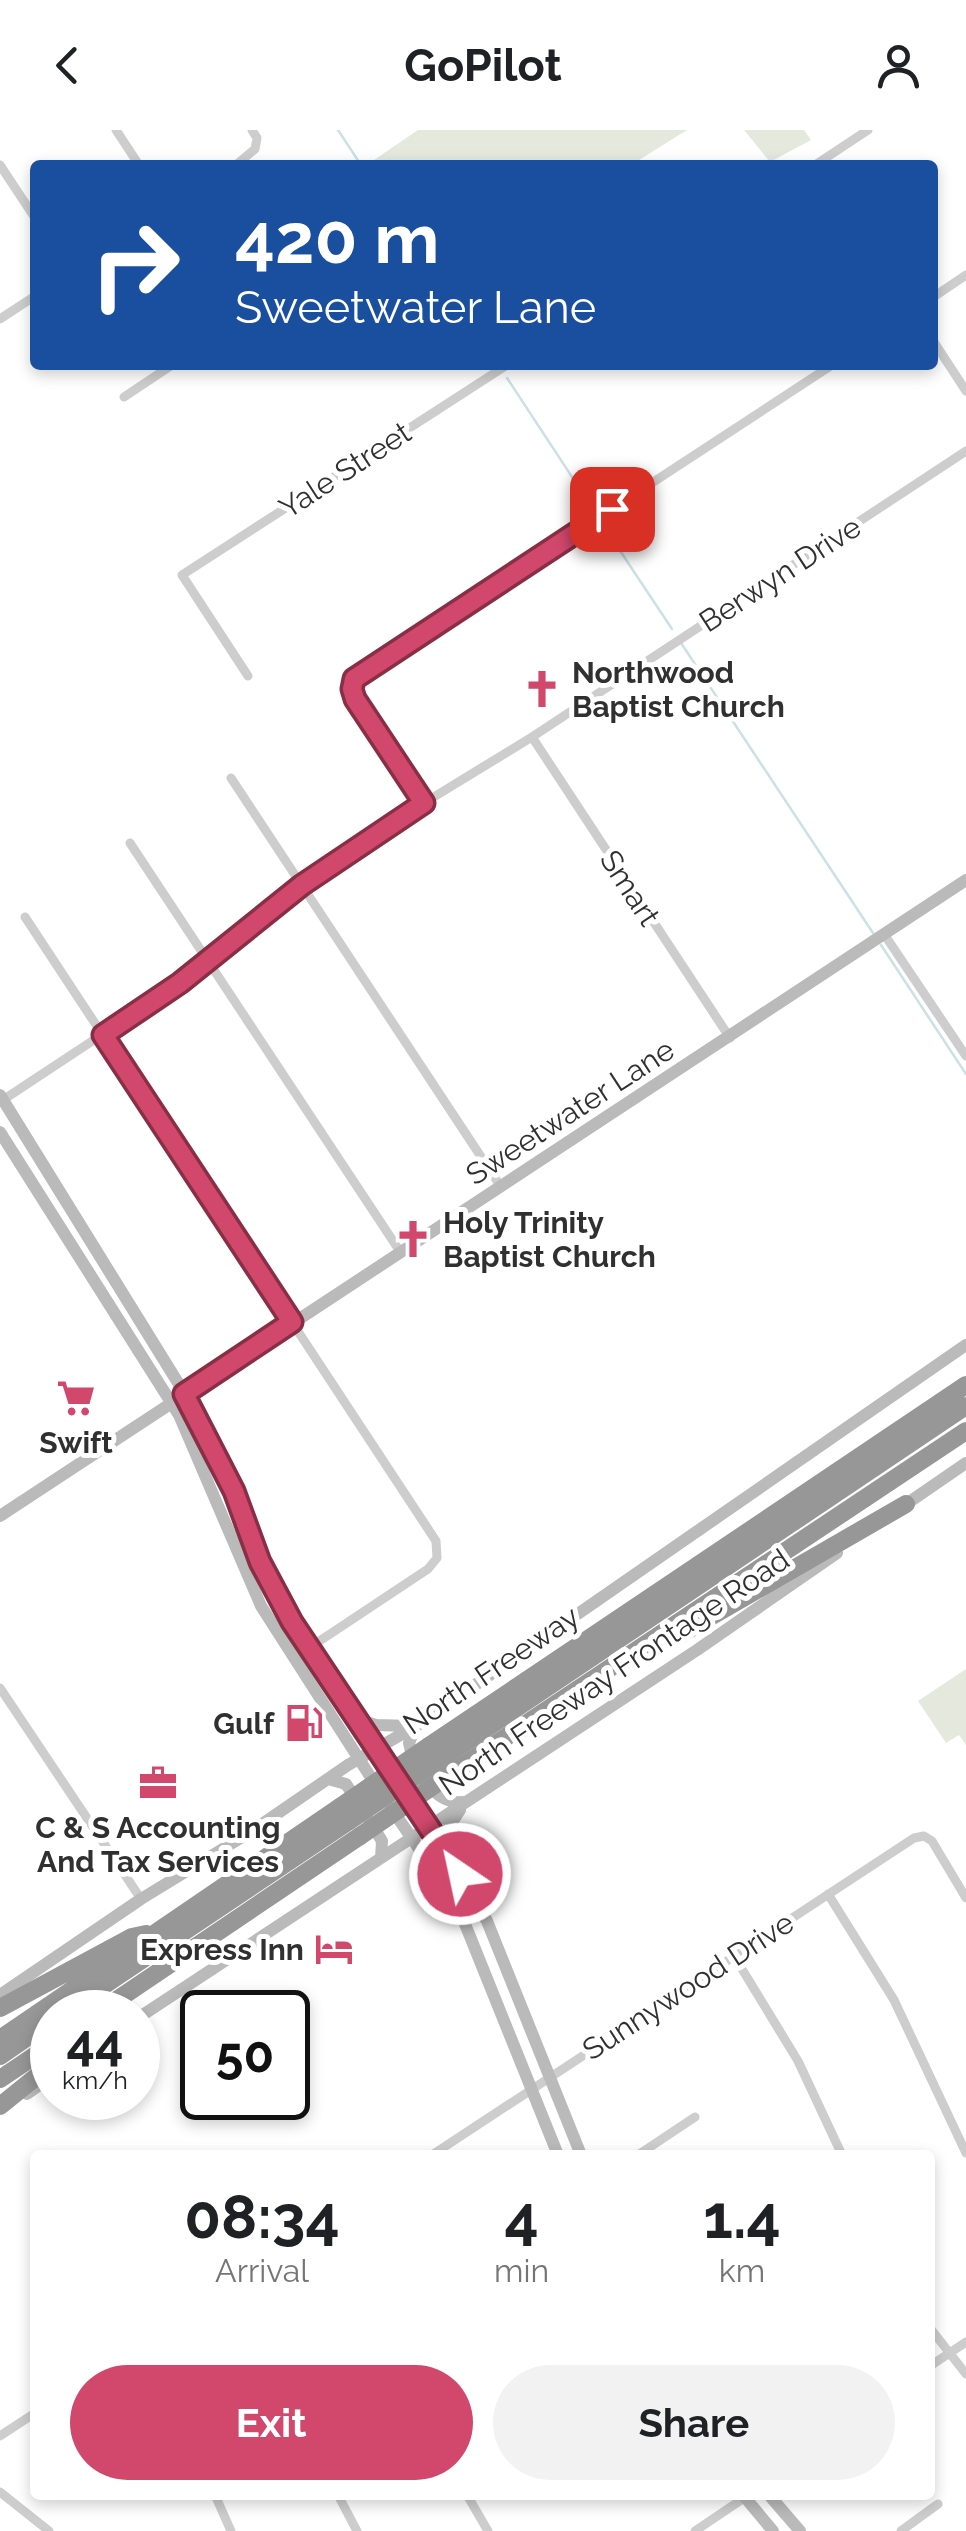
<!DOCTYPE html>
<style>
:root{--surface:#fff;--page:#f2f2f2;--text:#202124;--muted:#757577;--accent:#d1486c}
body{margin:0;font-family:Raleway,sans-serif;background:var(--page);color:var(--text);height:100vh;display:flex;flex-direction:column;font-size:38px;white-space:nowrap}
*{box-sizing:border-box;margin:0}
p{font-size:32px;color:var(--muted)}
.icon{flex:none;width:55px;height:55px;fill:none;stroke:currentColor;stroke-width:2;stroke-linecap:round;stroke-linejoin:round}
.map{position:relative;flex:1;overflow:hidden}
.sheet{position:absolute;left:30px;top:2020px;width:905px;height:350px;display:flex;flex-direction:column;background:var(--surface);border-radius:10px;box-shadow:0 5px 15px #0003}
.sheet>*{flex:none}
.hud{position:absolute;left:30px;top:30px;width:908px;height:210px;border-radius:10px;box-shadow:0 5px 15px #0003;background:#1a4fa0;color:#fff;overflow:hidden}
.speed{position:absolute;left:30px;top:1860px;display:flex;gap:20px;font-size:50px;font-weight:700;text-align:center}
.speed>*{display:grid;place-content:center;width:130px;height:130px;border-radius:50%;background:var(--surface);box-shadow:0 5px 15px #0003;line-height:1}
.speed small{font-size:25px;font-weight:400}
.speed .limit{border:5px solid #111;border-radius:15px;background:#fff;color:#111}
.pin{position:absolute;display:grid;place-items:center;width:85px;height:85px;color:#fff;margin:-42px;border-radius:20px;box-shadow:0 5px 15px #0006}
.me{position:absolute;width:110px;margin:-55px;rotate:326deg;stroke-linejoin:round;filter:drop-shadow(0 0 8px #0008)}
.turn{display:flex;align-items:center;gap:35px;height:210px;padding:0 40px;font-size:45px}
.turn .icon{width:130px;height:130px;stroke-width:2.5}
.turn b{display:block;font-size:70px;line-height:85px}
.eta{display:flex;justify-content:space-evenly;align-items:center;height:170px;text-align:center}
.eta b{font-size:60px;font-weight:700;line-height:70px}
.action{display:flex;gap:20px;margin-top:auto;padding:20px 40px}
.action a{flex:1;height:115px;border-radius:60px;background:var(--accent);color:#fff;font-size:40px;font-weight:700;line-height:115px;text-align:center}
.action a+a{background:var(--page);color:var(--text)}
header{display:flex;justify-content:space-between;align-items:center;height:130px;padding:0 40px;background:var(--surface);font-size:45px;font-weight:700}
.map>svg:first-child{display:block}
.green{fill:#e5e8dd}
.lines{fill:none;stroke-linecap:round;stroke-linejoin:round}
.stream{stroke:#cbe1e6;stroke-width:2.5}
.street{stroke:#cdcdcd;stroke-width:9}
.secondary{stroke:#bababa;stroke-width:12}
.highway{stroke:#979797;stroke-width:18}
.highway-bridge{stroke:#979797;stroke-width:18}
.route-casing{stroke:#882f46;stroke-width:25}
.route{stroke:#d1486c;stroke-width:18}
.labels{text-anchor:middle;dominant-baseline:central;stroke-width:10;stroke-linejoin:round;paint-order:stroke}
.street-label{font-size:30px;fill:#303030;stroke:#fff}
.poi-label{font-size:30px;font-weight:bold;fill:#303030;stroke:#fff;text-anchor:start}
</style>
<header><svg class="icon" aria-label="back" viewBox="0 0 24 24"><path d="M15 5l-7 7 7 7"/></svg>GoPilot<svg class="icon" aria-label="person" viewBox="0 0 24 24"><circle cx="12" cy="8" r="4"/><path d="M4 21q1-7 8-7t8 7"/></svg></header>
<div class="map">
<svg width="966" height="2401" viewBox="0 0 966 2401">
<rect width="100%" height="100%" fill="#fff"/>
<!-- green -->
<path class="green" d="M418 0H687L631 35H378L374 30Z
M744 0H804L811 10 770 32Z
M966 1539V1615L959 1605 946 1613 918 1571Z"/>
<g class="lines">
<!-- stream -->
<path class="stream" d="M338 0 361 35
M507 248 595 382
M603 395 672 499
M681 513 873 803
M881 815 966 944"/>
<!-- street -->
<path class="street" d="M116 0 139 35
M0 35 35 88
M236 35 255 19 257 8 252 0
M815 35 868 0
M932 168 966 145
M0 189 35 166
M932 209 966 261
M124 267 172 235
M248 546 182 445 507 235
M532 607 730 908
M231 648 501 1057
M424 673 355 569 352 555 357 546 832 235
M130 713 401 1123
M25 787 436 1411 437 1428 428 1439 309 1518
M884 804 966 926
M0 972 180 853 303 755 424 673 532 607 966 321
M0 1558 141 1769
M828 1764 894 1870 966 2023
M734 1826 798 1931 842 2025
M432 2025 914 1708 924 1706 932 1711 966 1768
M638 2025 695 1987
M930 2198 966 2244
M930 2236 966 2212
M0 2306 35 2283
M0 2362 49 2401
M215 2365 231 2401
M338 2365 357 2401
M467 2365 488 2401
M695 2401 747 2366
M901 2401 938 2374"/>
<!-- secondary -->
<path class="secondary" d="M0 965 193 1277 234 1361 260 1432 292 1492 397 1647
M0 1002 179 1285 261 1476 377 1657
M902 1377 966 1333
M0 1386 966 750
M360 1590 376 1595 413 1596
M415 1598 409 1613C414 1639 434 1675 463 1672
M328 1649 346 1654 358 1673
M407 1664 487 1791 581 2025
M391 1678 446 1758 461 1784 558 2025
M460 1680 447 1700 459 1728 460 1738
M369 1690 382 1711 381 1728
M0 1865 141 1769 252 1701 348 1635 416 1596 966 1215
M138 1888 697 1520 837 1423
M27 1964 52 1946
M743 2365 773 2401
M769 2365 800 2401"/>
<!-- highway -->
<path class="highway" d="M679 1505 906 1374
M429 1616 966 1255
M439 1630 966 1276
M449 1645 966 1301
M0 1878 132 1807 146 1804
M64 1882 349 1691
M99 1882 360 1706
M0 1909 340 1677
M0 1926 52 1890
M0 1949 52 1914
M0 1976 52 1934"/>
<!-- highway-bridge -->
<path class="highway-bridge" d="M340 1677 429 1616
M349 1691 439 1630
M360 1706 449 1645"/>
</g>
<g class="lines">
<!-- route casing -->
<g class="route-casing">
<path id="route" d="M460 1744 292 1492 260 1432 234 1361 184 1264 292 1192 103 905 180 853 302 755 424 673 355 569 352 559 354 549 612 379"/>
</g>
<!-- route -->
<use href="#route" class="route"/>
</g>
<!-- icons -->
<defs>
<g id="church-bare" transform="scale(3)"><path d="M-1.2-6h2.4v3.5h3.3v2.4h-3.3V6h-2.4V-.1h-3.3v-2.4h3.3Z" fill="#d1486c" stroke="#fff" stroke-width="2.5" paint-order="stroke"/></g>
<g id="supermarket-bare" transform="scale(3)"><path d="M-6-5.5h2.5l.6 2H6L4.5 2H-2.5L-4.4-4H-6ZM-1.5 3.2a1.3 1.3 0 1 0 .1 0ZM3 3.2a1.3 1.3 0 1 0 .1 0Z" fill="#d1486c" stroke="#fff" stroke-width="2.5" paint-order="stroke"/></g>
<g id="fuel-bare" transform="scale(3)"><path d="M-5.5-6h7V0h2V4h1.3V-2.5L3-4.5l.8-.8L6-3V5H2.5V1h-1V6h-7ZM-4.2-4.7v3.2H.2V-4.7Z" fill="#d1486c" stroke="#fff" stroke-width="2.5" paint-order="stroke"/></g>
<g id="office-bare" transform="scale(3)"><path d="M-6-3h4V-5.5h4V-3h4V5H-6ZM-1-4.5V-3h2v-1.5ZM-6 0V1H6V0Z" fill="#d1486c" stroke="#fff" stroke-width="2.5" paint-order="stroke"/></g>
<g id="hotel-bare" transform="scale(3)"><path d="M-6-4.5h1.5V1H6V5H4.5V3h-9V5H-6ZM-4 0a1.8 1.8 0 1 1 3.6 0ZM.5 0V-2.5h3Q6-2.5 6 0Z" fill="#d1486c" stroke="#fff" stroke-width="2.5" paint-order="stroke"/></g>
</defs>
<g fill-rule="evenodd">
<use href="#church-bare" x="542" y="559"/>
<use href="#church-bare" x="413" y="1109"/>
<use href="#supermarket-bare" x="76" y="1268"/>
<use href="#fuel-bare" x="304" y="1593"/>
<use href="#office-bare" x="158" y="1653"/>
<use href="#hotel-bare" x="334" y="1819"/>
</g>
<g class="labels">
<!-- street labels -->
<g class="street-label">
<text transform="translate(345 340) rotate(-33)">Yale Street</text>
<text transform="translate(780 444) rotate(-33)">Berwyn Drive</text>
<text transform="translate(630 758) rotate(57)">Smart</text>
<text transform="translate(570 982) rotate(-33)">Sweetwater Lane</text>
<text transform="translate(491 1540) rotate(-34)">North Freeway</text>
<text transform="translate(614 1542) rotate(-34)">North Freeway Frontage Road</text>
<text transform="translate(688 1856) rotate(-33)">Sunnywood Drive</text>
</g>
<!-- poi labels -->
<g class="poi-label">
<text x="572" y="542">Northwood<tspan x="572" dy="34">Baptist Church</tspan></text>
<text x="443" y="1092">Holy Trinity<tspan x="443" dy="34">Baptist Church</tspan></text>
<text x="76" y="1312" text-anchor="middle">Swift</text>
<text x="274" y="1593" text-anchor="end">Gulf</text>
<text x="158" y="1697" text-anchor="middle">C &amp; S Accounting<tspan x="158" dy="34">And Tax Services</tspan></text>
<text x="304" y="1819" text-anchor="end">Express Inn</text>
</g>
</g>
</svg>
<div class="speed"><div>44<small>km/h</small></div><div class="limit">50</div></div>
<div class="pin" style="left:612px;top:379px;background:#d93025"><svg class="icon" aria-label="arrive" viewBox="0 0 24 24"><path d="M6 21V4h12l-3 4 3 4H6"/></svg></div>
<svg class="me" style="left:460px;top:1744px" viewBox="-20 -20 40 40"><circle r="17" fill="#d1486c" stroke="#fff" stroke-width="3"/><path d="M0-11L8 9 0 5-8 9z" fill="#fff"/></svg>
<div class="hud">
<div class="turn"><svg class="icon" aria-label="right" viewBox="0 0 24 24"><path d="M7 20v-9h11M14 6l5 5-5 5"/></svg><div><b>420 m</b>Sweetwater Lane</div></div>
</div>
<section class="sheet">
<div class="eta">
<div><b>08:34</b><p>Arrival</p></div>
<div><b>4</b><p>min</p></div>
<div><b>1.4</b><p>km</p></div>
</div>
<div class="action"><a>Exit</a><a>Share</a></div>
</section>
</div>
